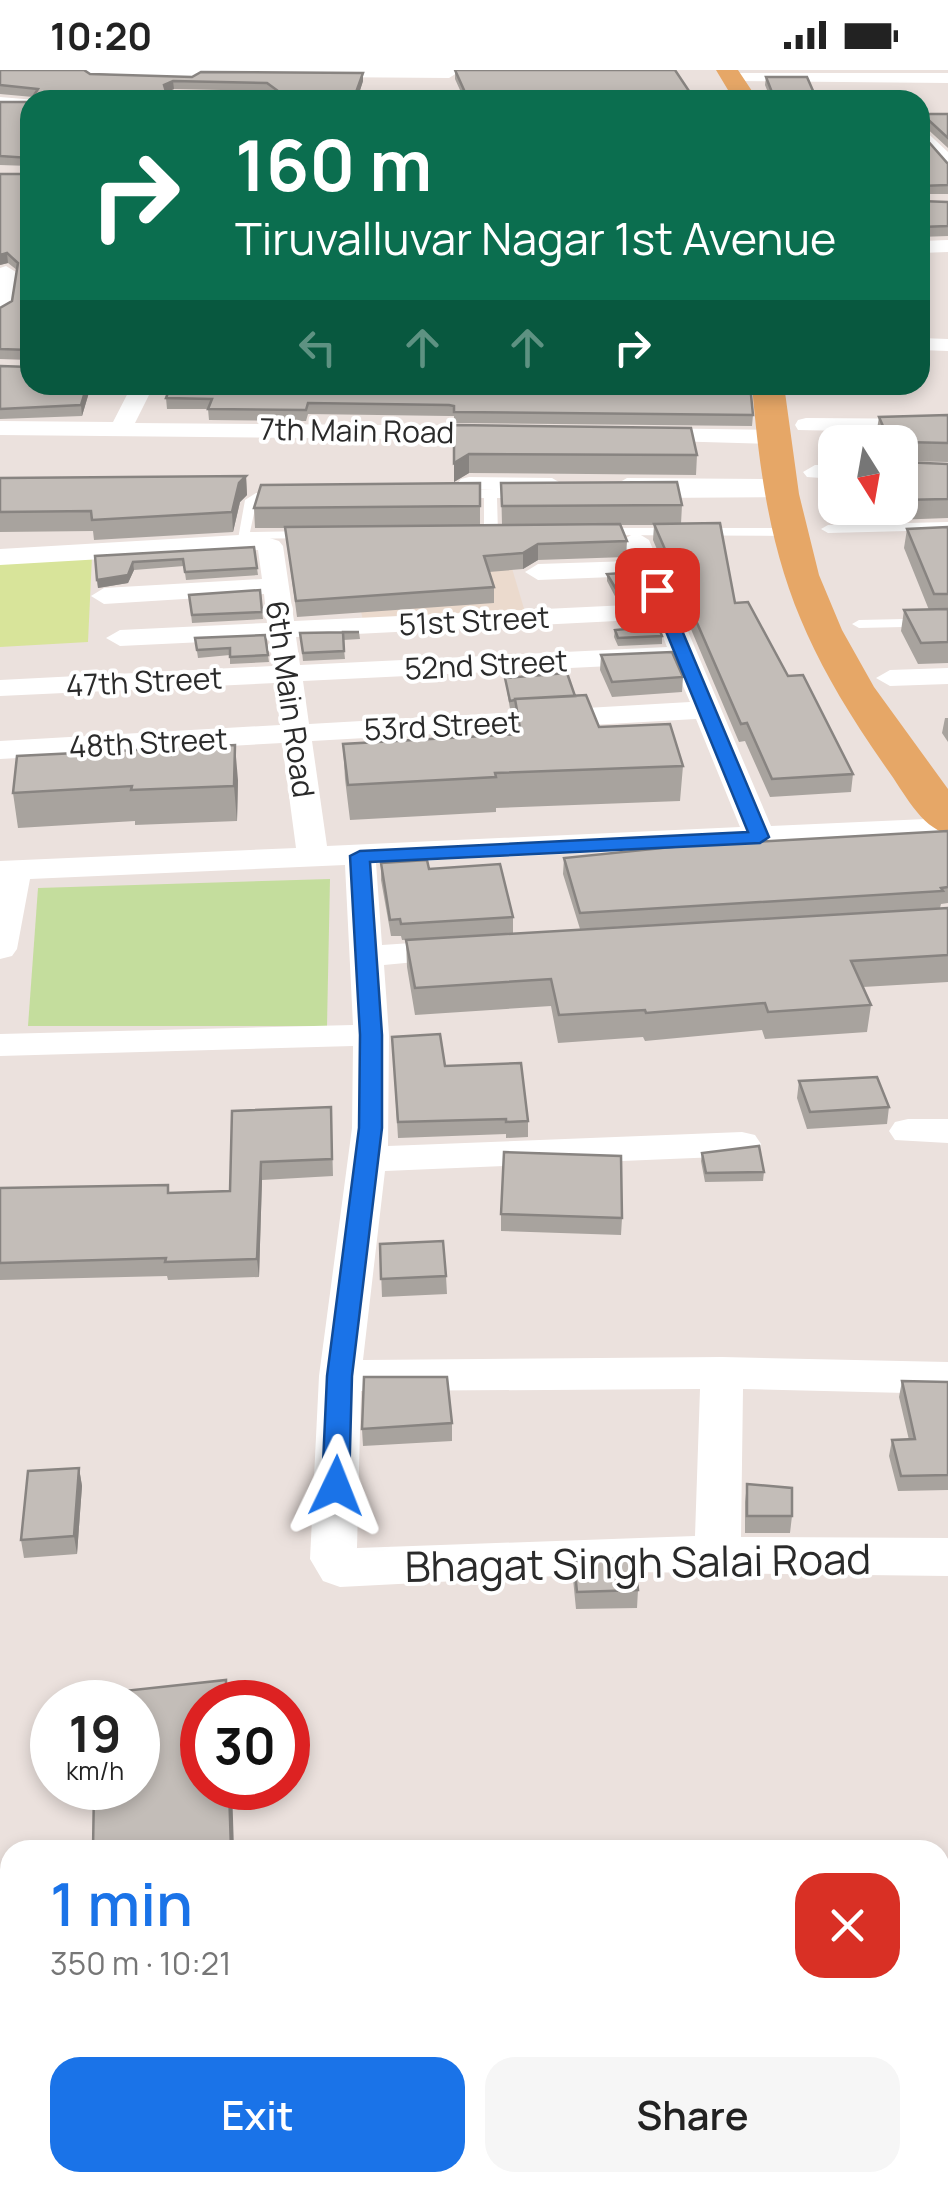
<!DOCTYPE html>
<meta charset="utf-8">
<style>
:root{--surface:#fff;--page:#f6f6f6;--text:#222;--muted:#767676;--accent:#1a73e8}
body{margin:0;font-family:Manrope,sans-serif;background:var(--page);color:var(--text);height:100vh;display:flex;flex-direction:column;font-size:38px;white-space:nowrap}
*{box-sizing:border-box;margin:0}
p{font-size:32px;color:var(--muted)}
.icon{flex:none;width:55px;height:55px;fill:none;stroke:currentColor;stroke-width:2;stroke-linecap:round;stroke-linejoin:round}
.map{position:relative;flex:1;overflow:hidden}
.drawer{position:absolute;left:0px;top:1770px;width:950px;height:352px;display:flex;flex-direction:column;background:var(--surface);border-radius:30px 30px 0 0;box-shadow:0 5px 15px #0003}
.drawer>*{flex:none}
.guide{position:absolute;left:20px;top:20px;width:910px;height:305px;border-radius:30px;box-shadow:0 5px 15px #0003;background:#0b6e4f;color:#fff;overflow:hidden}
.needle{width:65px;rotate:169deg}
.buttons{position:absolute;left:818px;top:355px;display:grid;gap:20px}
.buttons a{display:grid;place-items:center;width:100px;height:100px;border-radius:20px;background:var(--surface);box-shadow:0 5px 15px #0003;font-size:50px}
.speed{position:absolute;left:30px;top:1610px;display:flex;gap:20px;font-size:50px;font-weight:700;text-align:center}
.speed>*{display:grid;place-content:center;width:130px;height:130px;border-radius:50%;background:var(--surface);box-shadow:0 5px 15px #0003;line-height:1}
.speed small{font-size:25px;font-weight:400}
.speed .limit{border:15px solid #d22;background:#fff;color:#111}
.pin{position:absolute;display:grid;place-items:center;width:85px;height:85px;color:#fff;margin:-42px;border-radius:20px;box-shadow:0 5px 15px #0006}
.me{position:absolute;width:110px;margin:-55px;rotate:2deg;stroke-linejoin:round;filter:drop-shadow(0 0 8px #0008)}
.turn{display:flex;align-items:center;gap:35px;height:210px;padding:0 50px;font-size:45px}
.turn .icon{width:130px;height:130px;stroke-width:2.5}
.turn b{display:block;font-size:70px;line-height:85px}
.lanes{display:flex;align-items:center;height:95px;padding:0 50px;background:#0003;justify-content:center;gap:50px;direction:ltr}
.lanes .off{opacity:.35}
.round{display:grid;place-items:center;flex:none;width:105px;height:105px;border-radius:30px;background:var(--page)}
.overview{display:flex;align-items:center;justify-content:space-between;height:170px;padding:0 50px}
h1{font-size:60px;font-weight:600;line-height:75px;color:var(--accent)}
.button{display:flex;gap:20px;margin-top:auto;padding:20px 50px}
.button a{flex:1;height:115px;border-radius:30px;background:var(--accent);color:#fff;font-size:40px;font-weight:600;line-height:115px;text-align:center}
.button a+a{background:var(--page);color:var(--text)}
.status{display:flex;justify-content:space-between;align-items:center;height:70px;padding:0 50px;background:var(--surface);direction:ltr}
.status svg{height:28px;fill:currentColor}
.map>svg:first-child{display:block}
.education{fill:#ebdacd}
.green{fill:#c4dd9d}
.pitch{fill:#d8e49a}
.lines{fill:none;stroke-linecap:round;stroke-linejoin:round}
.lane{fill:#fff;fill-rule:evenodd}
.street{fill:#fff;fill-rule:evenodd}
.primary{fill:#e6a767;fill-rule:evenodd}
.wall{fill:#a8a39e;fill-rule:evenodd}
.shaded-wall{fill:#888481}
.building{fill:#c3bdb8;stroke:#888481;stroke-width:2.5;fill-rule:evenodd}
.route{fill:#1a73e8;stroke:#114b97;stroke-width:2.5}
.labels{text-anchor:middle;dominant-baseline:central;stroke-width:8;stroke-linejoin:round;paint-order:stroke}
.far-street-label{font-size:30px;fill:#2a2a2a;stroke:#fff}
.near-street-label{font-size:42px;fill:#2a2a2a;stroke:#fff}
</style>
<div class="status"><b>10:20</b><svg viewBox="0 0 49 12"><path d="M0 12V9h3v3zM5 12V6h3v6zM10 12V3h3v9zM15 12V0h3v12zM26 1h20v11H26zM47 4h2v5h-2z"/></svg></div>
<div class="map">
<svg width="948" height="2121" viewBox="0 0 948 2121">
<rect width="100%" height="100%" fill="#ebe1dd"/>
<!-- education -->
<path class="education" d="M502 465 525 542 363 551 347 473Z"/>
<!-- green -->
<path class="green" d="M330 809 327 956H28L38 818Z"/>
<!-- pitch -->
<path class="pitch" d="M92 486 88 572 0 577V491Z"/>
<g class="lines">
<!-- lane -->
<path class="lane" d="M452 420H528L534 424 528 428H497L498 463 491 467 484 463V428L447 427 446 424Z
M780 420 786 424 785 427 652 428 646 424 652 420Z
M283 422 288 423V429L260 431 256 434 250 462 309 461 316 465 314 468 238 469 245 430 256 423Z
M948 452V460L828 463 821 459 828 455Z
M593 458H790L797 462 790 466 598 465 593 464Z
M948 548V556L859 558 852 554 859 550Z"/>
<!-- street -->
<path class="street" d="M86 0H454L457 3 449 8 200 6 193 11 91 8 86 6Z
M735 3H948V13L730 11 727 8Z
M0 27 36 30H30V37H0Z
M920 56 948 82V97L942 96 920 71Z
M948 170V182L920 183V171Z
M6 196 16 202 10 240 0 246V198Z
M920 268 948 269V281L920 280Z
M132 315H154L135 353 502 356 513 363 502 370 0 365V351L113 352Z
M765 315H811L812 317C802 327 775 325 765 315Z
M806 348 948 349V363L798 360 795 355 798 350Z
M642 358 773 360 784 367 773 374 634 370 631 365Z
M815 395H835V409L807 407 803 402Z
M469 407 552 408 564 415 552 422 461 419 457 414 461 409Z
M627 408 779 409 791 416 779 423 619 420 615 415Z
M636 462 649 470 771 756 948 748V766L376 793 382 875 456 870 468 873 473 880 468 887 384 895 389 965 388 1076 742 1062 755 1065 761 1074 755 1083 742 1086 385 1101 363 1290 722 1287 948 1292V1324L743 1319 741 1467 948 1468V1506L633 1502 340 1517 323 1511 310 1489 319 1306 352 1058 353 976 0 986V964L353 955 345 795 30 809 17 879 12 886 0 889V791L296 778 282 673 0 689V671L280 655 275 613 0 626V610L273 596 269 569 120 576 106 568 120 560 267 553 264 524 104 534 91 526 104 518 262 509 258 480 0 495V479L257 464 279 471 283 476 294 551 649 534 638 506 538 510 525 502 538 494 632 491 623 470ZM656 549 667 577 300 595 296 567ZM673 593 690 632 309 654 303 611ZM696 649 740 757 327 776 312 671ZM700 1319 695 1466 357 1478 361 1321Z
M948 598V614L890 616 876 608 890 600Z
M908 1049H948V1073L895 1070 889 1061 895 1052Z"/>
<!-- primary -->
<path class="primary" d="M716 0H738L758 30H734Z
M752 315H784L799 424 819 505 842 560 874 617 948 719V764C920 757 904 722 887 699 791 562 766 481 752 315Z"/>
</g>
<!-- wall -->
<path class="wall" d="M0 0 192 7 363 3V11L358 26 464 29 455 9V0L695 30 33 27 0 24ZM174 19 267 21 273 25H167L166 22Z
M766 7 817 30H771L765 15Z
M30 31V96L0 95V32H29Z
M922 44H948V78L921 53Z
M920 62 948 94V124H920Z
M30 104V290L0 289V238L12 231 17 200 8 193 0 195Z
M920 131 948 132V166L920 167Z
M0 296 30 315H107L106 319H90L82 346 0 349Z
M164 315H750L753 345 752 356 454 353V346H449L308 344 306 351 209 350 208 339H167L166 328 169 320H164Z
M948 345V392L900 391V372H879L876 365 879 347Z
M454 355 697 385 696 405 469 403 454 412Z
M900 392 948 394V448L893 450 888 438H900Z
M246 406 247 425 240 432 233 462 94 470 93 461 0 462V408Z
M480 413V456L502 455 501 413 682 435 681 454 788 606 853 704 851 722 770 727 745 671 739 672 653 470 654 455H621L627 471 626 487 538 490 523 499 489 502 494 517V533L297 547 285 458H255L254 438Z
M948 457V593L918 594 901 561 904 540H929L904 478 907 459Z
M254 477 258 505 186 510 184 496 134 500 128 513 98 518 95 486Z
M607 504 644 523V530L618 532 607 511Z
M260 520 263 549 192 553 189 525Z
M631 546 662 566V574L618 576 614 567 615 560 633 558 630 554Z
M359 562 360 569 343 570 345 589 303 591 300 563Z
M265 565 269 592 230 594V585L198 588 195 568Z
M601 585 683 607 682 622 612 627 600 600Z
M505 608 575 626 599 657 683 696 680 731 496 738V742L350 750 345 709 343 674 514 664 515 638 510 639Z
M945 648H948V672L942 663Z
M238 710 237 751 135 755V751L18 758 13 723Z
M948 761V833L941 834 940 838 580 859 563 804 564 788Z
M381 793 429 799 513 847V863L402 870 401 866H391L381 810Z
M948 838V912L863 917 871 935 867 962 765 969 762 960 645 971 643 967 558 973 551 936 415 945 407 897 406 870Z
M392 967 445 996 528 1051V1067L506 1068V1064L398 1068Z
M799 1011 889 1037 887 1054 807 1059 797 1028Z
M331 1037 333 1106 262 1110 259 1207 168 1210 167 1206 0 1210V1118L169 1123 230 1121 232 1041Z
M702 1083 764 1102 763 1111 705 1112 701 1091Z
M501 1144 622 1148 621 1165 501 1161Z
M380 1174 446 1206 447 1224 382 1227Z
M902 1311 948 1312V1420L898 1421 889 1386 892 1370H909L899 1327Z
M452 1353V1371L363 1376 362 1359Z
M79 1398 82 1416 77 1484 24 1488 21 1470Z
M747 1414 792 1446 790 1463H745V1432Z
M574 1491 638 1520 637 1538 576 1539 573 1509Z
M0 1936H10V2043L0 2044Z"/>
<!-- shaded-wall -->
<path class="shaded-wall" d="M363 3V11L357 30 355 25Z
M173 11 174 19 165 23 164 15Z
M7 183 8 193 0 195V185Z
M87 315H90V319L82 346 81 335Z
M469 384V403L454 412V393Z
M246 406 247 425 240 432 233 462 232 442 239 413Z
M538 474V490L523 499V483Z
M133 492 134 500 128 513 98 518 97 510Z
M235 675 238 710 237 751 234 716Z
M261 1092 262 1110 259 1207 257 1189Z
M79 1398 82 1416 77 1484 74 1466Z
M229 1718H232L234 1780H231Z"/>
<!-- building -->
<path class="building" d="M0 0H84L90 4 192 7 201 2 363 3 355 25 468 29 455 0H675L695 30H31L38 19 0 15ZM173 11 267 13 278 21 275 25H167L164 15Z
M766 7H807L817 30H775Z
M30 31V88L0 86V32H29Z
M922 44H948V68Z
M920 62 948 94V115L920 116Z
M0 104H30V280L0 279V238L12 231 18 193 7 183 0 185Z
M920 131 948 132V156L921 157 920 160Z
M0 296 30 297V315H87L81 335 0 339Z
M171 315H750L753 345 454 342V336L449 335 308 333 306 340 208 339 212 329 166 328Z
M948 345V373L903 372 900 375V372H890L879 347Z
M454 355 691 358 697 385 469 384 454 393Z
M900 392 948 394V429L900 430Z
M246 406 239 413 232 442 92 450 91 441 0 442V408Z
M677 412 682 435 502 436 501 413Z
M480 413V436L254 438 261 415Z
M720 453 735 533 748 532 788 606 803 605 853 704 772 709 747 653 741 654 654 454Z
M620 454 627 471 538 474 523 483 484 486 494 517 296 531 285 457Z
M948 457V524H934L907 459Z
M254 477 257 498 185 502 183 489 133 492 128 505 97 510 95 486Z
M636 502 644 523 619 524 607 504Z
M260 520 262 542 192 545 189 525Z
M948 539V572L921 573 904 540Z
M654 545 662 566 618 568 615 560 637 558 631 546Z
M343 562 344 581 303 583 300 563 359 562Z
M265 565 268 585 230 587V578L197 580 195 568Z
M672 582 683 607 612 612 601 585Z
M567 603 575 626 515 629V630L510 631 505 608Z
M586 625 599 657 670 654 683 696 495 703 496 707 348 715 343 674 521 664 515 629Z
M235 675 234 716 131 720 132 716 13 723 17 686Z
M948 761V817L941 818 943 821 580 843 564 788 682 776Z
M427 790 429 799 500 794 513 847 401 854 400 849 390 850 381 793Z
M948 838V885L851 891 871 935 768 942 765 933 646 943 645 940 559 945 551 909 415 918 406 870Z
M440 964 445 996 521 993 528 1051 506 1052V1049L398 1052 392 967Z
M877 1007 889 1037 810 1042 799 1011Z
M331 1037 332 1089 261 1092 257 1189 165 1192 166 1188 0 1193V1118L168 1115V1123L230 1121 232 1041Z
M759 1076 764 1102 706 1103 702 1083Z
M504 1082 621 1086 622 1148 501 1144Z
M443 1171 446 1206 381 1209 380 1174Z
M364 1307H447L452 1353 362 1359Z
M902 1311 948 1312V1405L901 1406 892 1370 915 1369Z
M79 1398 74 1466 21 1470 28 1401Z
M747 1414 792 1418V1446H747Z
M635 1488 638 1520 577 1522 574 1491Z
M226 1610V1632H202V1718H229L231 1780H93L94 1718H138V1632H96V1624Z
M0 1936H10V2025L0 2026Z
M113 2112H219V2121H112Z"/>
<!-- route -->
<path class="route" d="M657 515 665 520 769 767 760 773 370 792 382 965V1058L352 1306 349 1416 345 1423 336 1426 326 1423 322 1416 327 1306 359 1058 360 965 350 786 360 781 748 762 649 520Z"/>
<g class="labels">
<!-- far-street labels -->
<g class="far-street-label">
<text transform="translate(357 360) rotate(1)">7th Main Road</text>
<text transform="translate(474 550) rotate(-3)">51st Street</text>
<text transform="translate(486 594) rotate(-3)">52nd Street</text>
<text transform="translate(144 611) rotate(-3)">47th Street</text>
<text transform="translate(291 629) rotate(82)">6th Main Road</text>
<text transform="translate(442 655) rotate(-3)">53rd Street</text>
<text transform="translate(148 672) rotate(-3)">48th Street</text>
</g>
<!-- near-street labels -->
<g class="near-street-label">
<text transform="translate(638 1492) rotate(-1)">Bhagat Singh Salai Road</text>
</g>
</g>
</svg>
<div class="buttons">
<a><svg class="needle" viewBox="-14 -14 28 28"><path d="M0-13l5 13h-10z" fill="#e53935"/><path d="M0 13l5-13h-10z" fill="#767676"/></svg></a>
</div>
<div class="speed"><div>19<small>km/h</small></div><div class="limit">30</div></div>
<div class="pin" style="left:657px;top:520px;background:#d93025"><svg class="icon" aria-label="arrive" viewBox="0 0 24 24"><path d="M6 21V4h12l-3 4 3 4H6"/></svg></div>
<svg class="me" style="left:336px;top:1416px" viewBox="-20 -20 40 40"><path d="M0-17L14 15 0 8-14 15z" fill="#1a73e8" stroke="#fff" stroke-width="4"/></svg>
<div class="guide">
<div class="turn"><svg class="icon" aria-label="right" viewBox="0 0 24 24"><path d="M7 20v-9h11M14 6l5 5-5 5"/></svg><div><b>160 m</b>Tiruvalluvar Nagar 1st Avenue</div></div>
<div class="lanes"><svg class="icon off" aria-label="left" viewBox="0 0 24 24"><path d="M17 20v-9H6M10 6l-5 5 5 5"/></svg><svg class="icon off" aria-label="ahead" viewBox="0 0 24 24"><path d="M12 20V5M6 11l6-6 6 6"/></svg><svg class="icon off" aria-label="ahead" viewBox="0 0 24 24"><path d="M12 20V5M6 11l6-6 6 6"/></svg><svg class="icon" aria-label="right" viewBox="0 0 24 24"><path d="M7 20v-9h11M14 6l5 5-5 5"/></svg></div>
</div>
<section class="drawer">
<div class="overview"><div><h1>1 min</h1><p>350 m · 10:21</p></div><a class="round" style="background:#d93025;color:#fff"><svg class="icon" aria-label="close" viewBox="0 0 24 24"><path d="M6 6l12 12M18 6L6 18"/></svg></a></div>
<div class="button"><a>Exit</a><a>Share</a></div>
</section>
</div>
